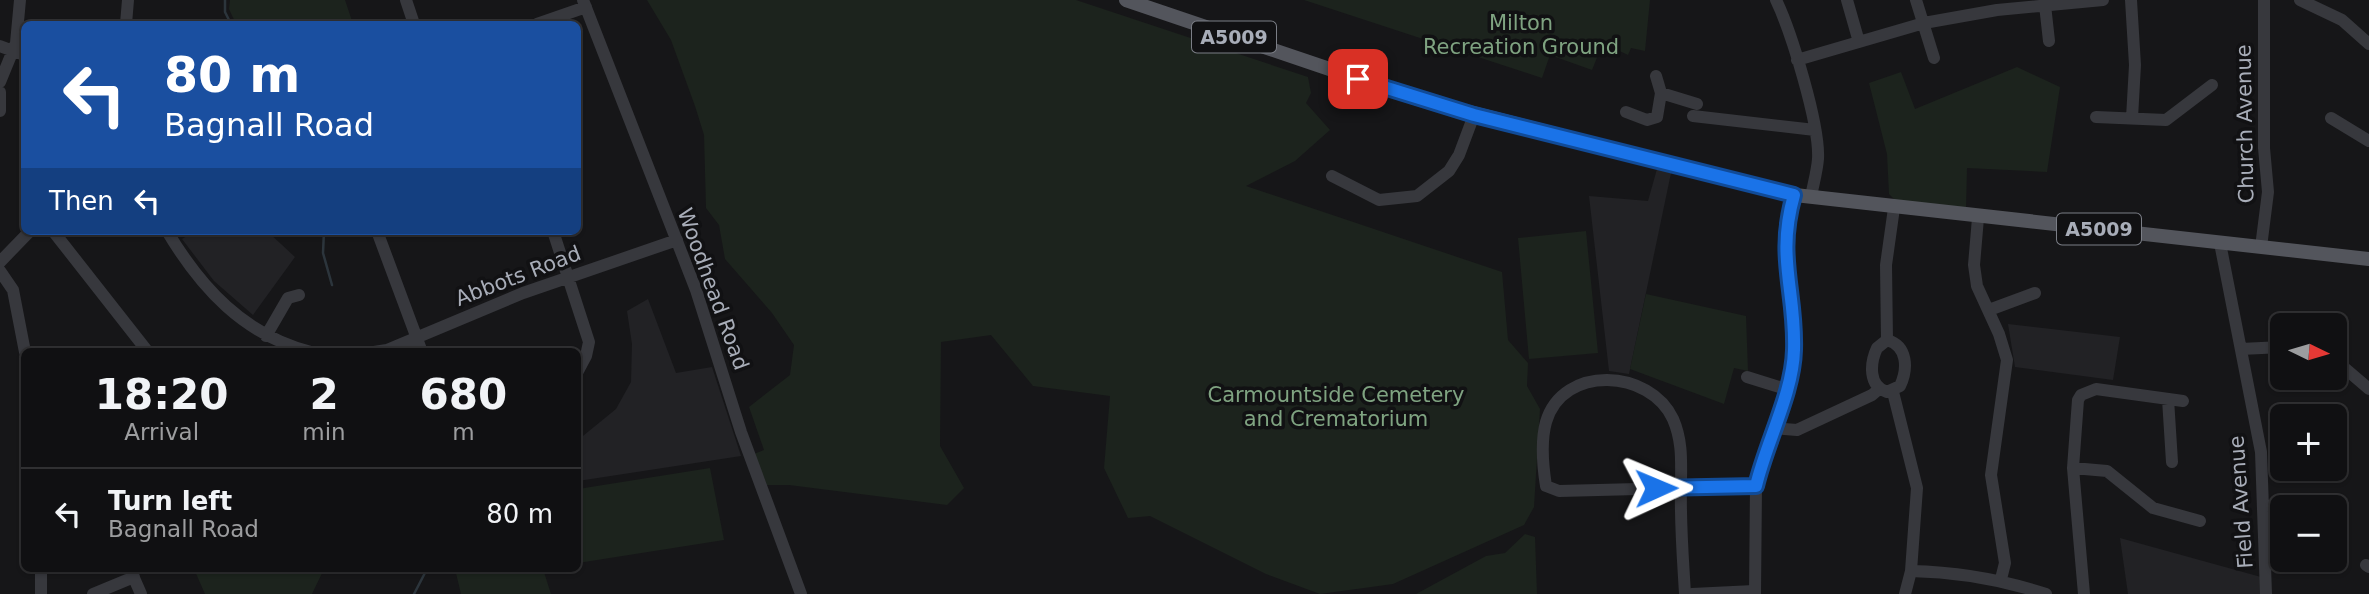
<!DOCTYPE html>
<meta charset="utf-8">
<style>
:root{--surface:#101012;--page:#1e1e20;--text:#f1f3f6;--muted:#9c9d9f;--line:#303032}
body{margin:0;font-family:"DejaVu Sans",sans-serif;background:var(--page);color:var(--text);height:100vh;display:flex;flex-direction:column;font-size:26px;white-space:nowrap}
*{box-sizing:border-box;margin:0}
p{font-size:23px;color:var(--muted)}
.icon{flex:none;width:38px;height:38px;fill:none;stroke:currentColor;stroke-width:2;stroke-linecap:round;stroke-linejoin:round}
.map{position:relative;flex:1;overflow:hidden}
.side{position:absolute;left:21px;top:348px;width:560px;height:224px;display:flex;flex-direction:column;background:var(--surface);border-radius:10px;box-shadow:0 2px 5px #0004,0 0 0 2px var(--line)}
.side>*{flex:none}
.guide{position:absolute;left:21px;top:21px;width:560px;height:214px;border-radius:10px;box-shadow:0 2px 5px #0004,0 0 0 2px var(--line);background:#1a4fa0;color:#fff;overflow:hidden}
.needle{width:46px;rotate:95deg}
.buttons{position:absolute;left:2270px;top:313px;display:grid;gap:14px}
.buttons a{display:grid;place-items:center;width:77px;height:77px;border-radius:10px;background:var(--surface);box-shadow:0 2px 5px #0004,0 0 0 2px var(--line);font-size:35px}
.pin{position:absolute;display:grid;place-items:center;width:60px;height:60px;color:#fff;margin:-30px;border-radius:14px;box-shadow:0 4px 10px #0006}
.me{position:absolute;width:77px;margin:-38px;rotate:89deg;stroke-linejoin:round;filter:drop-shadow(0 0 5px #0008)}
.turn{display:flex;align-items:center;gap:24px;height:147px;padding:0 28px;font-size:32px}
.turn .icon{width:91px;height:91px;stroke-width:2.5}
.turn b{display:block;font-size:49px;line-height:60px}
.then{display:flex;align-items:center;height:66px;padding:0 28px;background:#0003;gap:14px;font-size:26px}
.eta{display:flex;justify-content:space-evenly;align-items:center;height:119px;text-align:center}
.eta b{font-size:42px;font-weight:700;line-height:49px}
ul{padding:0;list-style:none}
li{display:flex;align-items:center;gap:21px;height:91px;padding:0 28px;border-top:2px solid var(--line)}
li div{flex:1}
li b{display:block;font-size:26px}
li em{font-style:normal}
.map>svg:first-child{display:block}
.built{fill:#222225}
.green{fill:#1c231d}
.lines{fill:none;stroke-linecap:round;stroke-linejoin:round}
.stream{stroke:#2c353c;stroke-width:2.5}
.minor{stroke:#37383d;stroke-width:12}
.major{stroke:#53555c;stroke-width:14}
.route-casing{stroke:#114b97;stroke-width:18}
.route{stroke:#1a73e8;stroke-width:12}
.labels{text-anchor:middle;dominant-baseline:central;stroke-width:7;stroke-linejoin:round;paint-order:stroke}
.shield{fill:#111113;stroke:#7b7e86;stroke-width:2}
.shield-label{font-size:19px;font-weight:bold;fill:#a8adb8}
.park-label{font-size:21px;fill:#7fa381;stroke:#111113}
.street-label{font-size:21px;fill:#a8adb8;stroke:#111113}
</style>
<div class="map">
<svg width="2369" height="594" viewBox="0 0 2369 594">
<rect width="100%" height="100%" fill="#161618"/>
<!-- built -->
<path class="built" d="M1657 169 1671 173 1629 374 1609 371 1589 196 1648 201Z
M195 231H267L295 257 253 315 214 281 182 239Z
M648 299 676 373 712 367 741 456 578 481V440L616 409 631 382 632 344 627 311Z
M2008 324 2120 337 2113 380 2015 367Z
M2120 538 2261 577 2262 594H2128Z"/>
<!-- green -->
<path class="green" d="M230 0H345L353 24H236L229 9Z
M647 0H1076L1308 77 1311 93 1306 103 1330 130 1295 161 1246 186 1502 272 1508 340 1528 363 1527 386 1540 409 1534 507 1524 525 1393 584 1320 594 1266 574 1150 516 1128 518 1104 468 1110 396 1033 386 991 335 941 342 940 446 964 488 947 505 789 485H767L754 454 764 450 749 407 790 375 794 345 772 313 725 259 719 225 706 208 704 135 695 106 671 40Z
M1304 0H1650L1645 51 1631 48 1628 55 1603 43 1592 70 1550 55 1542 78Z
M2017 67 2060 87 2047 172 1967 168 1966 209 1897 202 1889 194 1887 154 1869 83 1901 72 1915 109Z
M1586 231 1598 353 1529 359 1518 238Z
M1646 294 1746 316 1748 371 1734 368 1724 404 1630 369Z
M710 468 724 540 578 563V489Z
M1525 534 1535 537 1537 594H1416L1486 556 1505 553Z
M194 569H324L312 594H205Z
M455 569H543L551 594H461Z"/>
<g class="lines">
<!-- stream -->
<path class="stream" d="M225 0V12L231 24
M324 231 323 253 332 285
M414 594 427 569"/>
<!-- minor -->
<path class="minor" d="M406 0 414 24
M583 0 696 290 741 432 801 594
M1776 0C1791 31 1820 125 1818 159 1817 172 1813 185 1811 197
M1847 0 1859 42
M1916 0 1934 58
M2131 0 2135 65 2132 118
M2300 0 2342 20 2369 44
M2045 5 2049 41
M126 24 128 0
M537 24 586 7
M0 46 24 55
M1797 60 1924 23 1997 10 2103 0
M1656 76 1661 93 1697 104
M0 82 16 43 20 0
M0 92V111
M1626 112 1647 120 1657 117 1661 93
M1693 116 1815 130
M2096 117 2166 120 2212 85
M2331 118 2369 141
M1332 176 1379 200 1417 196 1449 171 1459 155 1474 115
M1978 218 1974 265 1977 286 1999 334 2007 360 1991 475 2005 563 2001 579
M53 231 148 352
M167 231C201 288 244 335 311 352
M377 231 422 352
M553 231 589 342 586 356 578 371
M2220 243 2261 452 2266 594
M2261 247 2268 192 2264 148V0
M0 262 30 231
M0 271 13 290 25 352
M1989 310 2035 293
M266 336 288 298 299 295
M1887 340C1908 346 1908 369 1900 386L1887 392C1868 386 1870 363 1877 348Z
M1887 340 1886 265 1894 208
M2241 349 2282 347
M374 352 387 350 523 293 677 240
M2334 359 2369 389
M1747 377 1786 389
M1893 392 1917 488 1911 571 1905 594
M2168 399 2172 462
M1772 428 1797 430 1872 395 1879 389
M2073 468 2107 471 2153 508 2200 521
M2264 506 2343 505
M2366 565 2369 567
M41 569V594
M130 569 141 594
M1911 571C1959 572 2000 579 2046 594
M93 594 134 577
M1685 594C1683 559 1680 523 1681 487 1681 463 1683 442 1673 419 1650 369 1563 364 1546 422 1541 440 1543 467 1546 486L1559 491 1756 486
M1692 594 1754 591
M1755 594 1756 486 1786 389 1794 351 1784 249 1795 195
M2084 594 2073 468 2078 400 2081 395 2096 389 2183 401"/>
<!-- major -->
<path class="major" d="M1126 0 1418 99 1795 195 2369 259"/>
</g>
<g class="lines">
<!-- route casing -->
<g class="route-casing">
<path id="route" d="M1358 79 1474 115 1794 195C1776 258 1796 291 1794 350 1793 393 1766 443 1756 486L1656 488"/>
</g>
<!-- route -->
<use href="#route" class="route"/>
</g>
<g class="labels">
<!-- shield labels -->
<g class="shield">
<rect x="1192" y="21.5" width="84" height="31" rx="5"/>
<rect x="2057" y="213.5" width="84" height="31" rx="5"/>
</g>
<g class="shield-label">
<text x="1234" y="37">A5009</text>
<text x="2099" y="229">A5009</text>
</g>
<!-- park labels -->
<g class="park-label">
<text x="1521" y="23">Milton<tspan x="1521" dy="24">Recreation Ground</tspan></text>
<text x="1336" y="395">Carmountside Cemetery<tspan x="1336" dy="24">and Crematorium</tspan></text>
</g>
<!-- street labels -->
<g class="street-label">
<text transform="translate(2245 124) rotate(-91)">Church Avenue</text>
<text transform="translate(518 276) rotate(-21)">Abbots Road</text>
<text transform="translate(713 289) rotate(70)">Woodhead Road</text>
<text transform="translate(2241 502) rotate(-94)">Field Avenue</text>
</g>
</g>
</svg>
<div class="buttons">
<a><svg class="needle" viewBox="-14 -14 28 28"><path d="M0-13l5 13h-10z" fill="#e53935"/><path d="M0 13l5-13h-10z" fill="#9c9d9f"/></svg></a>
<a>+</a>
<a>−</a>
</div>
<div class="pin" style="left:1358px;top:79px;background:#d93025"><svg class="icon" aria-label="arrive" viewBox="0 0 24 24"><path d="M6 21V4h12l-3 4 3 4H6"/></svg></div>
<svg class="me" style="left:1656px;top:488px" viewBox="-20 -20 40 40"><path d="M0-17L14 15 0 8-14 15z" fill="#1a73e8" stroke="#fff" stroke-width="4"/></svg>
<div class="guide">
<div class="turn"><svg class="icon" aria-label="left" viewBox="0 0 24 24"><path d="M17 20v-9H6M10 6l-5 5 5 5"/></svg><div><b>80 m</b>Bagnall Road</div></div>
<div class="then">Then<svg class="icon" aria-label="left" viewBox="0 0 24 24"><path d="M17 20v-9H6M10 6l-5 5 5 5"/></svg></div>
</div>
<section class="side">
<div class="eta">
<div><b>18:20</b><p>Arrival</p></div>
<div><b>2</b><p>min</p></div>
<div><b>680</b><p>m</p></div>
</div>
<ul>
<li><svg class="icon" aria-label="left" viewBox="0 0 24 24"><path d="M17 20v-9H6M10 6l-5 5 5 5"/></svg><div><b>Turn left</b><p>Bagnall Road</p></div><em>80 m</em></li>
</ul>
</section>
</div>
